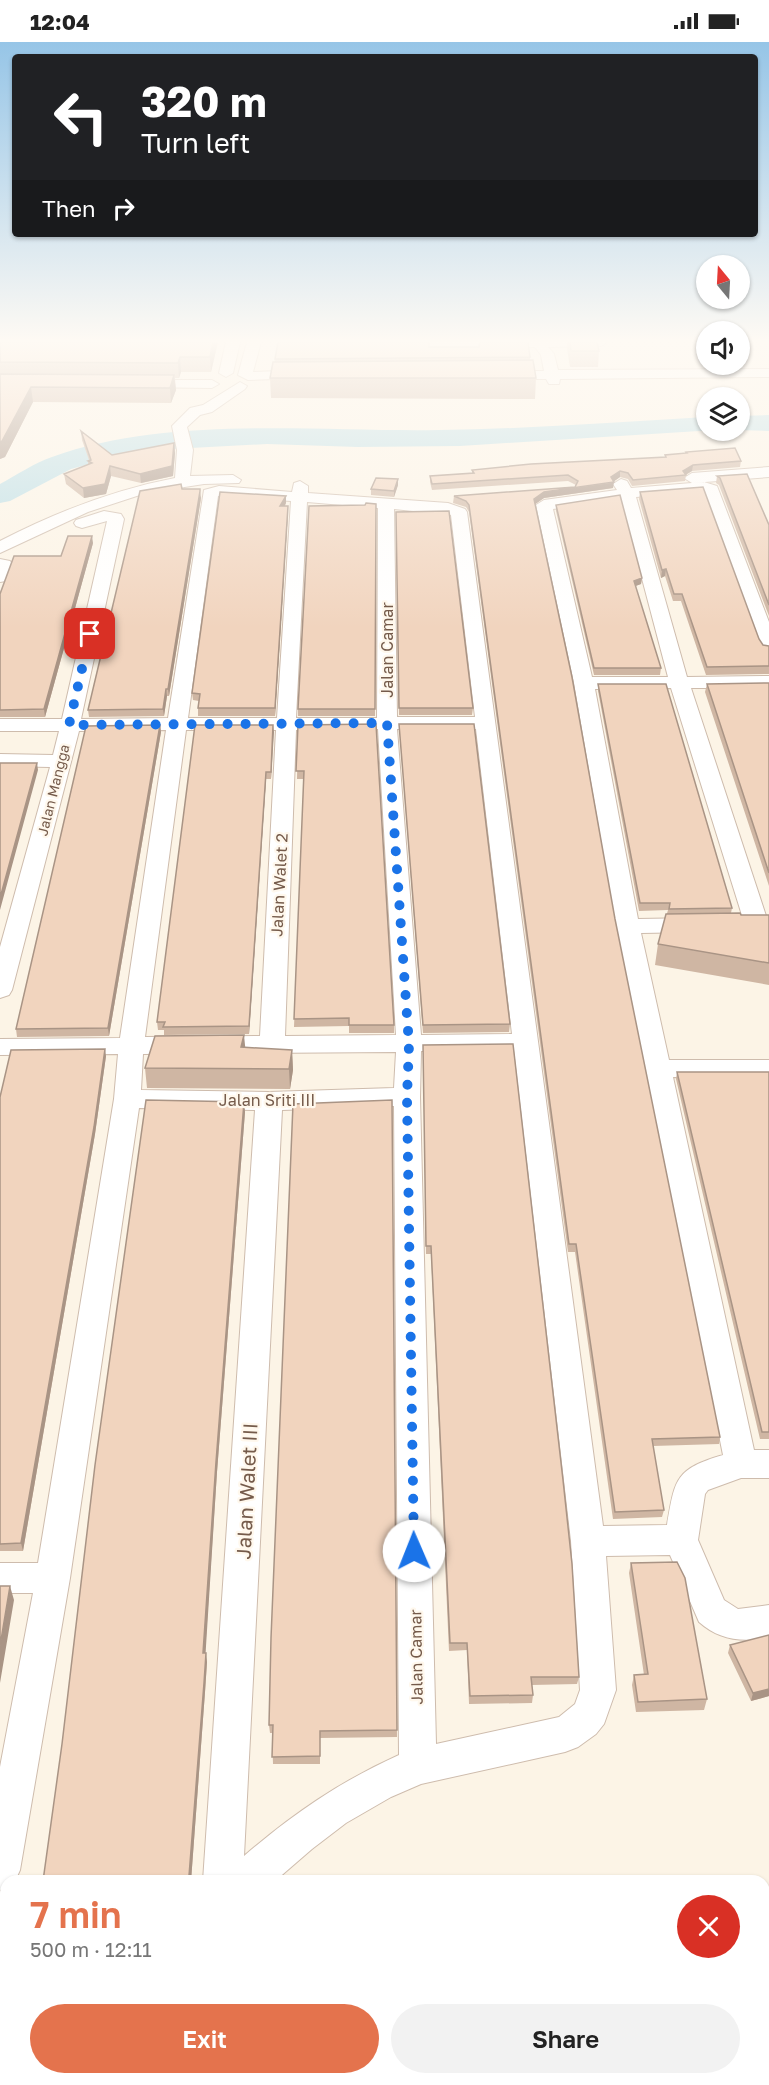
<!DOCTYPE html>
<meta charset="utf-8">
<style>
:root{--surface:#fff;--page:#f2f2f2;--text:#222;--muted:#767676;--accent:#e4734d}
body{margin:0;font-family:"Golos Text",sans-serif;background:var(--page);color:var(--text);height:100vh;display:flex;flex-direction:column;font-size:22px;white-space:nowrap}
*{box-sizing:border-box;margin:0}
p{font-size:20px;color:var(--muted)}
.icon{flex:none;width:33px;height:33px;fill:none;stroke:currentColor;stroke-width:2;stroke-linecap:round;stroke-linejoin:round}
.map{position:relative;flex:1;overflow:hidden}
.side{position:absolute;left:0px;top:1833px;width:770px;height:210px;display:flex;flex-direction:column;background:var(--surface);border-radius:18px 18px 0 0;box-shadow:0 2px 4px #0004}
.side>*{flex:none}
.top-card{position:absolute;left:12px;top:12px;width:746px;height:183px;border-radius:6px;box-shadow:0 2px 4px #0004;background:#202124;color:#fff;overflow:hidden}
.needle{width:39px;rotate:342deg}
.controls{position:absolute;left:696px;top:213px;display:grid;gap:12px}
.controls a{display:grid;place-items:center;width:54px;height:54px;border-radius:50%;background:var(--surface);box-shadow:0 2px 4px #0004;font-size:30px}
.pin{position:absolute;display:grid;place-items:center;width:51px;height:51px;color:#fff;margin:-26px;border-radius:12px;box-shadow:0 3px 9px #0006}
.me{position:absolute;width:66px;margin:-33px;rotate:359deg;stroke-linejoin:round;filter:drop-shadow(0 0 4px #0008)}
.turn{display:flex;align-items:center;gap:21px;height:126px;padding:0 30px;font-size:27px}
.turn .icon{width:78px;height:78px;stroke-width:2.5}
.turn b{display:block;font-size:42px;line-height:51px}
.then{display:flex;align-items:center;height:57px;padding:0 30px;background:#0003;gap:12px;font-size:22px}
.round{display:grid;place-items:center;flex:none;width:63px;height:63px;border-radius:32px;background:var(--page)}
.overview{display:flex;align-items:center;justify-content:space-between;height:102px;padding:0 30px}
h1{font-size:36px;font-weight:600;line-height:45px;color:var(--accent)}
.action{display:flex;gap:12px;margin-top:auto;padding:12px 30px}
.action a{flex:1;height:69px;border-radius:36px;background:var(--accent);color:#fff;font-size:24px;font-weight:600;line-height:69px;text-align:center}
.action a+a{background:var(--page);color:var(--text)}
.status{display:flex;justify-content:space-between;align-items:center;height:42px;padding:0 30px;background:var(--surface);direction:ltr}
.status svg{height:16px;fill:currentColor}
.map>svg:first-child{display:block}
.lines{fill:none;stroke-linecap:round;stroke-linejoin:round}
.river{fill:#bbdee6;fill-rule:evenodd}
.minor-casing{stroke:#cebcad;stroke-width:2}
.minor{fill:#fff;fill-rule:evenodd}
.wall{fill:#cfb6a3}
.shaded-wall{fill:#a99485}
.building{fill:#f1d4be;stroke:#a99485;stroke-width:1.5}
.route{stroke:#1a73e8;stroke-width:10;stroke-dasharray:0 18}
.labels{text-anchor:middle;dominant-baseline:central;stroke-width:4.5;stroke-linejoin:round;paint-order:stroke}
.far-street-label{font-size:14px;fill:#755b4b;stroke:#fff8ed}
.street-label{font-size:16px;fill:#755b4b;stroke:#fff8ed}
.near-street-label{font-size:20px;fill:#755b4b;stroke:#fff8ed}
</style>
<div class="status"><b>12:04</b><svg viewBox="0 0 49 12"><path d="M0 12V9h3v3zM5 12V6h3v6zM10 12V3h3v9zM15 12V0h3v12zM26 1h20v11H26zM47 4h2v5h-2z"/></svg></div>
<div class="map">
<svg width="769" height="2043" viewBox="0 0 769 2043">
<rect width="100%" height="100%" fill="#fcf4e6"/>
<g class="lines">
<!-- river -->
<path class="river" d="M769 373V389L735 388H740V374Z
M706 375V388H715L460 404 358 405 267 402 153 408 119 414 71 427 10 459 0 461V442C17 433 34 421 52 415 169 373 317 390 439 388 528 387 617 380 706 375Z"/>
<!-- minor casing -->
<g class="minor-casing">
<path id="minor" d="M226 300H240L233 331 226 335 219 331Z
M247 300H261L253 330 304 328 311 332 304 336 248 338 238 333Z
M388 300H607L601 304 548 305 554 312 558 328 769 327V335L560 337 559 342H549L546 337H500L493 333 500 329H544L541 313 535 305 394 304Z
M140 338H212L219 342 212 346 135 345 133 342Z
M240 340 247 344 245 347 212 370 200 373 187 385 193 408 190 434 233 433 241 438 239 441 204 442 146 451 88 470 0 511V499C56 470 113 448 175 436L177 408 172 384 190 366 203 363Z
M769 425V435L692 441 684 436 692 431Z
M621 437 627 439 631 446 704 440 717 444 769 580V610L762 608 760 604 704 450 636 455 687 635 769 634V646H691L769 883 765 888 757 890 749 888 745 883 671 646 595 647 638 877 697 876 705 878 709 883 705 888 697 890 641 891 669 1018H769V1036L673 1035 754 1408H769V1436H741L708 1448 705 1452 698 1498 724 1558 738 1567 769 1563V1595C743 1601 719 1598 699 1580L670 1513 606 1514 616 1648 604 1682 596 1692 578 1705 565 1710 421 1742 391 1755 346 1781 312 1807 275 1839H203L255 1068 139 1066 70 1536 20 1828 15 1839H6V1845L0 1848V1725L33 1551H0V1521H38L114 1057 118 1012 0 1013V997L120 996 166 688 79 689 12 948 9 953 0 956V905L50 725 0 724V712L53 713 59 689H0V677H62L107 479 82 486 76 484 74 481 76 478 104 469 121 472 124 477 81 677 168 676 204 448 219 444 292 450 294 441 300 439 308 444V451L448 461 465 467 467 470 603 1484 667 1483C675 1437 675 1427 723 1413L616 884 574 641 536 463 544 458 617 448 613 442ZM218 454 291 459 277 676H188ZM621 457 668 635H592L553 467ZM307 460 378 466 377 676H296ZM394 467 451 473 475 675H397ZM378 687 396 993 285 994 296 688ZM397 687H476L512 992 421 993ZM186 688H276L260 994 145 995ZM514 1008 571 1499 580 1648 575 1662 559 1675 436 1702 420 1055 421 1009ZM396 1010 394 1046 269 1050 141 1048 143 1012ZM394 1064 399 1713C339 1740 293 1772 244 1814L282 1068Z
M0 517 10 519 13 523 6 539 0 540Z
M6 2023V2037H43L41 2043H0V2028Z"/>
</g>
<!-- minor -->
<use href="#minor" class="minor"/>
</g>
<!-- wall -->
<path class="wall" d="M0 300H218L211 330H181L179 336H175L176 348 171 361 33 360 5 415 0 417Z
M567 300H597L599 309 598 325H570L567 307Z
M429 305 530 315V318L536 336 535 357 271 356 270 336 275 317Z
M81 389 112 413 174 401 175 411 173 434 141 441 111 434 106 452 84 456 66 442 64 432 88 423V419L89 418 82 398Z
M686 410 741 419 740 425 692 429 686 433 685 439 632 444 628 437 620 435 613 440V446L544 456 535 462 615 877 720 1395 719 1402 653 1404 664 1468 662 1475 613 1477 575 1210H568L469 470 466 465 453 461 454 454 575 445 576 443 568 439 432 448 430 440V434L472 431V428L665 415V413L685 412Z
M747 432 769 483V574L719 443 716 441 717 434Z
M398 443 394 455 371 453V447Z
M640 450 763 603 769 604V632L706 633 681 559H673L665 534 661 536 639 457Z
M286 454V461L285 464 288 470 275 674H198V666L199 659 193 658 192 651Z
M201 456 169 654H167L164 674 89 675 88 668Z
M376 462 375 674H298V667Z
M556 463 642 536 641 542 635 544 661 626 660 633H594L556 469Z
M396 470 473 666 472 673H399Z
M93 501 45 675H0V552L61 514Z
M769 641V844L705 650 707 642Z
M598 642 732 866 731 871 741 873H769V943L655 923 658 902 668 868 639 869 598 649Z
M399 682 510 982 509 990 423 991Z
M160 683 161 690 109 994 17 995 16 987Z
M273 683 271 737H266L249 992 164 993V988H158L157 980Z
M298 683 394 983V991H349V984L294 985 304 737H297Z
M423 1003 579 1635 577 1642 532 1643 533 1653 532 1661 469 1662 467 1608 449 1609 431 1212H426Z
M292 1008 293 1028 290 1047 147 1046 145 1026Z
M106 1014 95 1092 23 1509H0V1055Z
M677 1030H769V1397H760L676 1037Z
M392 1058 397 1695 320 1696V1722H273L272 1691H270L269 1683Z
M244 1060 245 1070 217 1430 205 1611 207 1620 205 1650 191 1839H43Z
M631 1521 707 1657 704 1668 636 1670 632 1643 634 1633H644L629 1531Z
M730 1603 769 1654 751 1659 728 1611Z"/>
<!-- shaded-wall -->
<path class="shaded-wall" d="M213 300H218L211 330 210 315Z
M180 315 181 330 179 336 178 321Z
M174 333 176 348 171 361 170 346Z
M31 345 33 360 5 415 0 417V400Z
M174 401 175 411 173 434 141 441 140 432Z
M693 423 692 429 685 433 683 429Z
M110 424 111 434 106 452 84 456 83 446Z
M620 429V435L613 440H614L613 446 544 456 534 463V457L544 450 611 441V435Z
M398 437V443L394 455V449Z
M200 449 201 456 169 654 168 647Z
M286 454V461L281 470 280 464Z
M288 464V470L275 674V666Z
M92 494 93 501 45 675 44 667Z
M666 527 665 534 661 536 662 528Z
M642 536 641 542 633 545 634 539Z
M166 647 167 654 164 674 163 667Z
M160 683 161 690 109 994 108 986Z
M273 683 274 690 271 737V730Z
M37 721 38 728 0 868V856Z
M266 730V737L249 992V984Z
M244 993 246 1013 241 1005Z
M105 1007 106 1014 95 1092 23 1509 21 1501Z
M292 1008 293 1028 290 1047 289 1027Z
M244 1060 245 1070 217 1430 205 1620 203 1611 216 1420Z
M10 1544 14 1558 0 1641V1604Z
M206 1611 207 1620 205 1650 191 1839H190L189 1834Z
M769 1647V1654L751 1659 753 1651Z"/>
<!-- building -->
<path class="building" d="M0 300H213L210 315H180L178 321 0 320Z
M278 300H429V305H479L480 300H528L530 315 275 317Z
M570 300H597L599 309H571Z
M533 318 536 336H270L273 320Z
M0 332 174 333 170 346 31 345 2 399 0 400Z
M81 389 112 413 174 401 172 424 140 432 110 424 105 442 83 446 64 432 92 421 88 419 91 418Z
M735 406 741 419 693 423 683 429 686 433 633 438 628 431 620 429 611 435 614 440 544 450 534 457 572 635 615 877 720 1395 652 1397 664 1468 615 1470 576 1202H569L469 463 466 459 454 454 575 445 578 439 568 433 432 442 430 434 474 431 472 428 531 422 666 415 665 413 687 411 686 410Z
M747 432 769 483V563L720 436 717 434Z
M376 436 398 437 394 449 371 447Z
M181 442 182 447H200V449L168 647H166L163 667 88 668 140 449Z
M703 445 759 597 763 603 769 604V624L707 625 682 552H674L666 527 662 528 640 450Z
M220 450 286 454 280 464H288L275 666H198L200 652 192 651Z
M620 453 642 536 634 539 661 626H594L556 463Z
M366 461 376 462 375 667H298L309 464 365 463Z
M449 469 473 666H399L396 470Z
M68 494H92L44 667 0 668V552L14 514H61Z
M769 641V831L707 642Z
M598 642H666L732 866 669 867 670 861H640Z
M376 682 394 983H349V976L294 977 304 729H296L298 683Z
M399 682H474L510 982 423 983Z
M160 683 108 986 16 987 86 684Z
M195 683H273L271 730H266L249 984 163 985 165 980H157Z
M0 721H37L0 856Z
M740 871 741 873H769V921L658 902 666 872Z
M244 993 241 1005 292 1008 289 1027 145 1026 155 994Z
M513 1002 563 1438 572 1522 579 1635H531L533 1653 470 1654 467 1601H450L431 1204H426L423 1003Z
M105 1007 94 1085 21 1501 0 1502V1055L11 1008Z
M677 1030H769V1390H762Z
M146 1058 244 1060 216 1420 203 1611H206L204 1641 189 1834 102 1836V1839H43L62 1702 95 1423Z
M392 1058 397 1688 320 1689V1714L272 1715 273 1683H269L271 1596 293 1062Z
M677 1520 685 1536 707 1657 638 1660 634 1633 648 1632 631 1521Z
M0 1544H10L0 1604Z
M769 1593V1647L753 1651 730 1603Z"/>
<!-- sky -->
<linearGradient id="sky" x2="0" y2="1"><stop stop-color="#96c5e7"/><stop offset="0.51" stop-color="#fefaf4"/><stop offset="1" stop-color="#fefaf4" stop-opacity="0"/></linearGradient>
<rect width="769" height="586" fill="url(#sky)"/>
<g class="lines">
<!-- route -->
<path class="route" d="M90 592 69 683 387 681 409 1003 407 1055 414 1509"/>
</g>
<g class="labels">
<!-- far-street labels -->
<g class="far-street-label">
<text transform="translate(53 748) rotate(-76)">Jalan Mangga</text>
</g>
<!-- street labels -->
<g class="street-label">
<text transform="translate(387 608) rotate(-90)">Jalan Camar</text>
<text transform="translate(279 843) rotate(-87)">Jalan Walet 2</text>
<text x="267" y="1058">Jalan Sriti III</text>
<text transform="translate(416 1615) rotate(-91)">Jalan Camar</text>
</g>
<!-- near-street labels -->
<g class="near-street-label">
<text transform="translate(246 1449) rotate(-87)">Jalan Walet III</text>
</g>
</g>
</svg>
<div class="controls">
<a><svg class="needle" viewBox="-14 -14 28 28"><path d="M0-13l5 13h-10z" fill="#e53935"/><path d="M0 13l5-13h-10z" fill="#767676"/></svg></a>
<a><svg class="icon" aria-label="sound" viewBox="0 0 24 24"><path d="M4 9h4l5-4v14l-5-4H4zM17 9q2 3 0 6"/></svg></a>
<a><svg class="icon" aria-label="layers" viewBox="0 0 24 24"><path d="M12 4l9 5-9 5-9-5zM3 14l9 5 9-5"/></svg></a>
</div>
<div class="pin" style="left:90px;top:592px;background:#d93025"><svg class="icon" aria-label="arrive" viewBox="0 0 24 24"><path d="M6 21V4h12l-3 4 3 4H6"/></svg></div>
<svg class="me" style="left:414px;top:1509px" viewBox="-20 -20 40 40"><circle r="19" fill="#fff"/><path d="M0-13L10 11 0 6-10 11z" fill="#1a73e8"/></svg>
<div class="top-card">
<div class="turn"><svg class="icon" aria-label="left" viewBox="0 0 24 24"><path d="M17 20v-9H6M10 6l-5 5 5 5"/></svg><div><b>320 m</b>Turn left</div></div>
<div class="then">Then<svg class="icon" aria-label="right" viewBox="0 0 24 24"><path d="M7 20v-9h11M14 6l5 5-5 5"/></svg></div>
</div>
<section class="side">
<div class="overview"><div><h1>7 min</h1><p>500 m · 12:11</p></div><a class="round" style="background:#d93025;color:#fff"><svg class="icon" aria-label="close" viewBox="0 0 24 24"><path d="M6 6l12 12M18 6L6 18"/></svg></a></div>
<div class="action"><a>Exit</a><a>Share</a></div>
</section>
</div>
